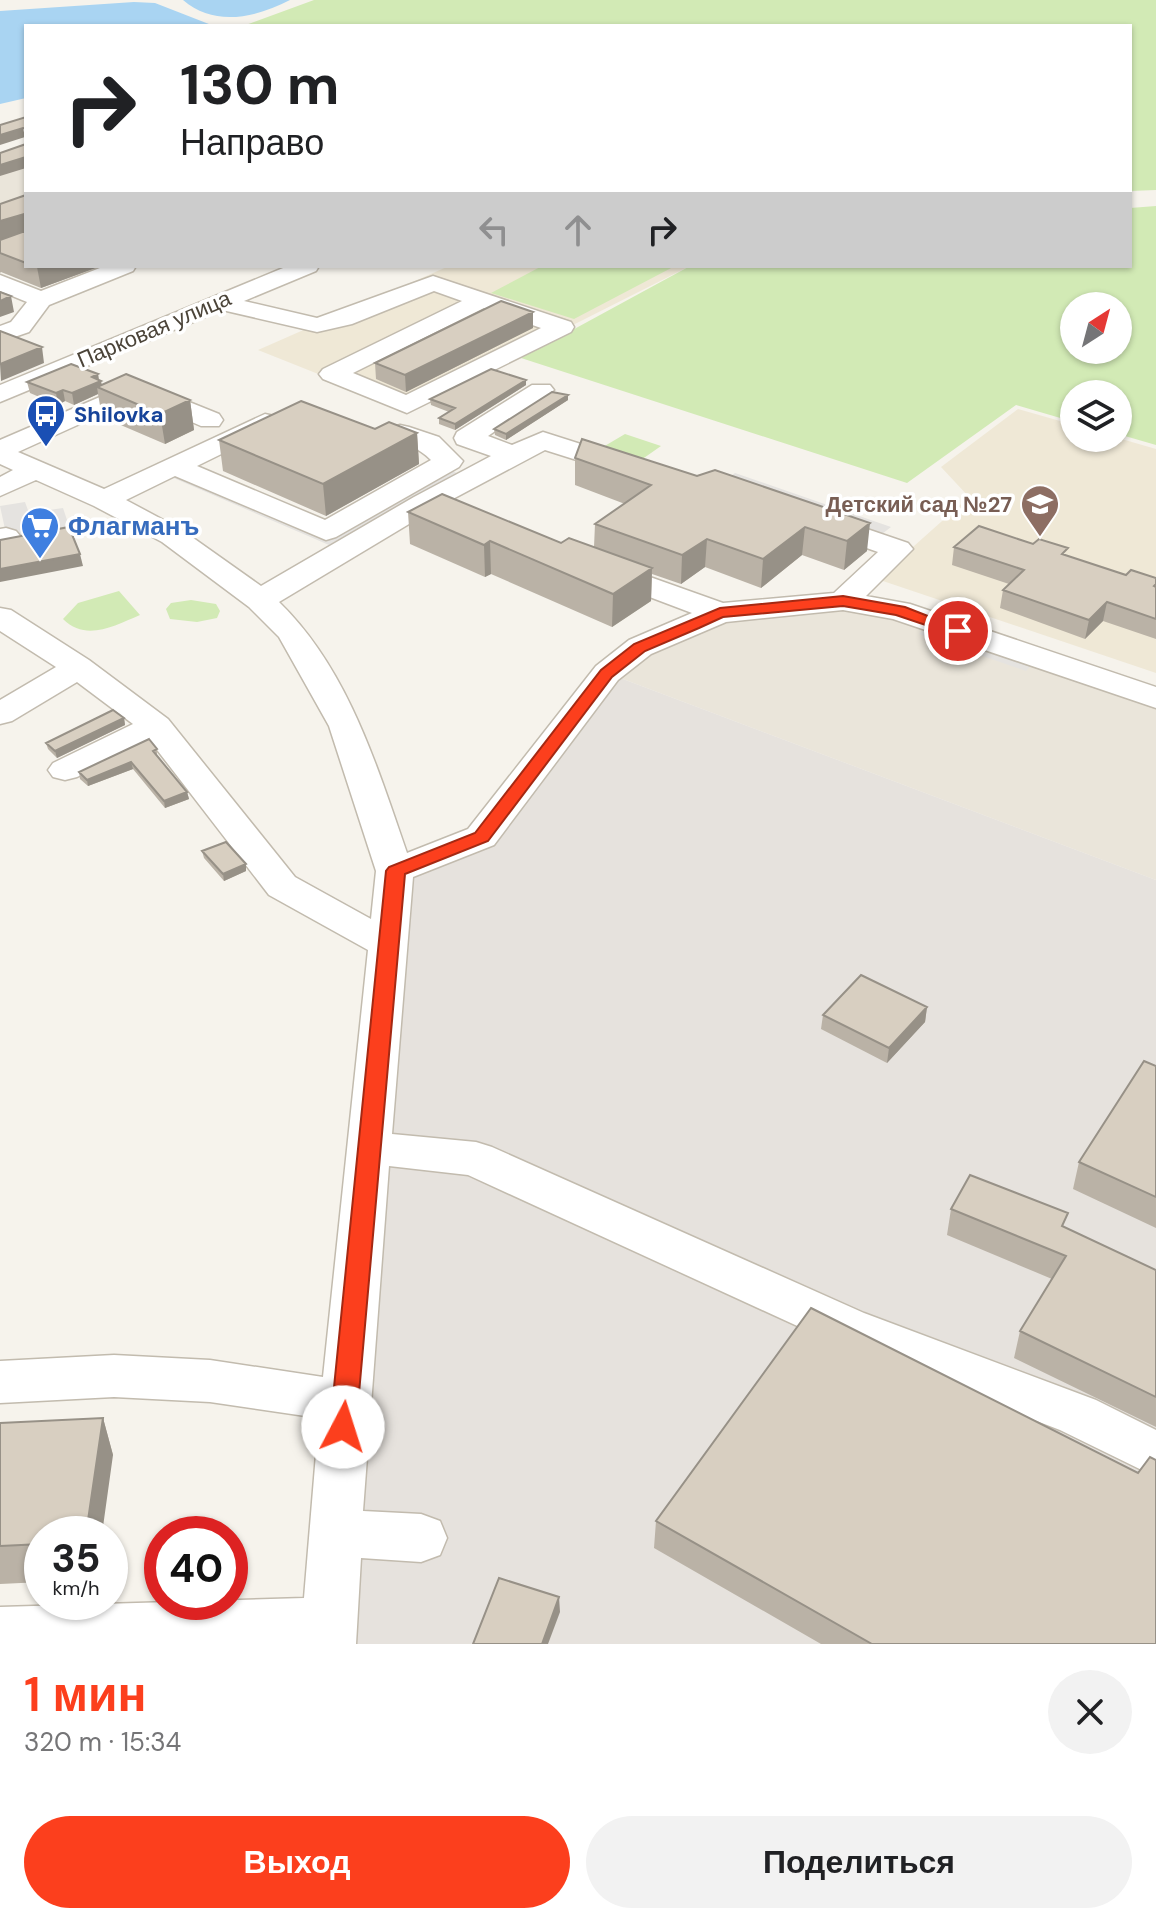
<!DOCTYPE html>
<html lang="ru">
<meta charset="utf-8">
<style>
:root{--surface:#fff;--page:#f2f2f2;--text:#202124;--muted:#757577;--accent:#fc3f1d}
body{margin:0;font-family:"DM Sans",sans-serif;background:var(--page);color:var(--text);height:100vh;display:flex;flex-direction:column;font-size:30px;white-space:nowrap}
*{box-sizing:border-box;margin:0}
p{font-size:26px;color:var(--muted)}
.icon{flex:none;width:44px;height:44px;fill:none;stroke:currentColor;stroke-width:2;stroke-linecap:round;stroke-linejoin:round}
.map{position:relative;height:1644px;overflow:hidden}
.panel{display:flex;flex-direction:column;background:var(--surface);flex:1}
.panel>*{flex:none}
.hud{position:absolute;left:24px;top:24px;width:1108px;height:244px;border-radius:0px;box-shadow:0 2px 6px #0004;background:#fff;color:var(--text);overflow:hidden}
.needle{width:52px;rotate:36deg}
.tools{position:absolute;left:1060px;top:292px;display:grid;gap:16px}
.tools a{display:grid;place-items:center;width:72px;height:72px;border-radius:50%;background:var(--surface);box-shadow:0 2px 6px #0004;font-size:40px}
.speed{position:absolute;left:24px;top:1516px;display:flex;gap:16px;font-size:40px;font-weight:700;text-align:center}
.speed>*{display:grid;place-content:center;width:104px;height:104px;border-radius:50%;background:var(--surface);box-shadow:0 2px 6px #0004;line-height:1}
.speed small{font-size:20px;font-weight:400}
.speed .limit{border:12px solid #d22;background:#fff;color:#111}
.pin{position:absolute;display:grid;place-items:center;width:68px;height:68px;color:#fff;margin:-34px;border:4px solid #fff;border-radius:50%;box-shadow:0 2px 8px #0007}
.me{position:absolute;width:88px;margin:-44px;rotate:5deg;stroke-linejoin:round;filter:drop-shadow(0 0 6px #0008)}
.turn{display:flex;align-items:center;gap:28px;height:168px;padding:0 24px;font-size:36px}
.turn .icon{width:104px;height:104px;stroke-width:2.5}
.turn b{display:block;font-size:56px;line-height:68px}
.lanes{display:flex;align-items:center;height:76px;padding:0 24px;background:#0003;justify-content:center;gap:40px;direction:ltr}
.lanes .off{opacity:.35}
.round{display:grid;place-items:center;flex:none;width:84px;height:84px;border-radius:42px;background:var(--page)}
.summary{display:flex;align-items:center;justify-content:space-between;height:136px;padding:0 24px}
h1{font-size:48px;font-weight:600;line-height:60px;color:var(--accent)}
.primary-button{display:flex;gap:16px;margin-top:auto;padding:16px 24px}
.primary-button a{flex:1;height:92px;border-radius:48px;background:var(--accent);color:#fff;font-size:32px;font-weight:600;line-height:92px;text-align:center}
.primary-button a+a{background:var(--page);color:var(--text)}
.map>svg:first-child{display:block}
.residential{fill:#eae5da}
.industrial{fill:#e6e2dd}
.education{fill:#efe8d6}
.green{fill:#d2eab5;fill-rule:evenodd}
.parking{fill:#e5e3e0}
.water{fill:#a9d4f2}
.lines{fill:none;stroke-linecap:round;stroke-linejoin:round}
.minor-casing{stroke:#c2bbae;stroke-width:3}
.minor{fill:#fff;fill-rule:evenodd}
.wall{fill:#bab2a6}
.shaded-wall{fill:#979187}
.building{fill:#d8cfc1;stroke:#979187;stroke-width:2}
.route{fill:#fc3f1d;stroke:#a42913;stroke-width:2}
.labels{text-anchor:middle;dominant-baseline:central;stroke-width:7;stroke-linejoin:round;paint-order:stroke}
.far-street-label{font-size:22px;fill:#4b4439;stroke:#fff}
.far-transit-label{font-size:22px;font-weight:bold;fill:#164399;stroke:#fff;text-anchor:start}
.far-education-label{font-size:22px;font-weight:bold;fill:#785e54;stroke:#fff;text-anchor:end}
.shop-label{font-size:26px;font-weight:bold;fill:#366cbe;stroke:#fff;text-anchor:start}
</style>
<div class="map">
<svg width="1156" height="1644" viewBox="0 0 1156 1644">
<rect width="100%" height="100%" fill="#f6f3ec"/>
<!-- residential -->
<path class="residential" d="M26 149V207L0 216V158Z
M843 601 932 622 920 634 1038 658 1156 698V880L607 673 720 613Z"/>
<!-- industrial -->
<path class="industrial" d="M607 673 1156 880V1644H348L395 871 481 837Z"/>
<!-- education -->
<path class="education" d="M449 266H690L406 409 258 350Z
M1018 409 1074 425V438H1118L1156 449V673L877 579 969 497 941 467Z"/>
<!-- green -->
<path class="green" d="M314 0H1156V190L1130 191V26H243Z
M1156 206V445L1118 434V394H1074V422L1016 405 907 483 521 358 690 266H1130V208ZM1074 306H1118V350H1074Z
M542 266H675L574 319 491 293Z
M625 434 661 446 641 460 603 447Z
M119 591 140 615C114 626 86 642 63 619L78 603Z
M191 600 216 604 220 611 217 618 197 622 170 619 166 609 171 603Z"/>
<!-- parking -->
<path class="parking" d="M440 466 457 473 329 545 169 476 182 470 326 531Z
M735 473 891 527 873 541 717 486Z
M25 502 29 513 63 508 71 532 8 543 0 506Z
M932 622 1038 658 1026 671 919 634Z"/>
<!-- water -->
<path class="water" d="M183 0H290C255 18 214 27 183 0Z
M134 2 155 3 214 26H26V98L0 104V11Z"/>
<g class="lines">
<!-- minor casing -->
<g class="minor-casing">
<path id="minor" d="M105 266H136L133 271 49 305 29 332 0 342V326L11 322 27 302 0 291V275L41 291Z
M288 266H319L316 271 244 301 317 318 433 276 571 322 574 327 571 332 407 413 323 379 319 374 323 369 462 301 434 291 352 324 317 332 222 310 0 402V385ZM484 308 541 328 406 395 353 373Z
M137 381 219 414 223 420 219 426H201L137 398 18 452 104 489 265 414 274 416 278 422 274 428 197 466 325 520 431 460C404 434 395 451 361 443L358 437 361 431H383L400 425 409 427 439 437 463 461 459 467 336 537 326 540 175 476 126 500 182 530 261 586 414 497 491 456 457 444 454 438 457 432 532 385H550L554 390 488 436 512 445 543 432 634 461 638 467 634 473 624 475 545 450 434 509 279 602C348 669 376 764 407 853L468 829 596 666 629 640 692 613 594 576 590 570 594 564 605 561 723 603 834 593 878 552 813 529 809 523 813 517 823 514 908 543 913 549 866 596 910 604 1156 687V708L893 619 843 610 726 622 651 654 618 680 494 845 413 877 392 1134 476 1142 492 1147 864 1313 1096 1400 1156 1430V1477L1060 1430 830 1341 468 1175 389 1166 363 1511 421 1514 440 1521 447 1538 440 1555 421 1562 361 1558 356 1644H0V1607L304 1598 319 1418 210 1402 114 1397 0 1403V1361L114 1355 210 1360 323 1377 368 950 269 895 151 742 77 777 65 780 53 777 48 770 53 763 133 724 77 682 12 721 0 724V700L56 667 0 631V608L11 610 89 660 168 719 295 877 371 919 376 871 329 726 279 637 249 607 162 542 94 506 36 480 0 496V477L13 470 0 464V440Z
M6 528 16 531 21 537 16 543 0 547V529Z"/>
</g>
<!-- minor -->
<use href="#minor" class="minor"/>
</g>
<!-- wall -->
<path class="wall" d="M26 195V266H101L41 288 1 272 0 273V253Z
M533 328 406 392 376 379 375 363Z
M98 374 99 380 102 385 190 400 194 430 165 444 102 417 98 394 74 405 65 401 58 405 30 393 27 382Z
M526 380V385L455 430 439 424V418L449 412 431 405 430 399Z
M568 395V400L506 440 495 435 494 429Z
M375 429 417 433 419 464 326 516 223 471 219 440Z
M575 458 697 476 715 470 867 551 844 570 802 555 761 588 705 567 681 584 652 574 651 601 612 627 491 574 485 577 410 544 408 512 561 543 594 547 595 524 625 504 575 485Z
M1033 544 1126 575 1156 578V639L1103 621 1085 639 1000 608 1003 590 1009 584 952 565 954 547Z
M124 718 125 725 57 758 48 749 46 743Z
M157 749V757L187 792 189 799 165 808 133 769 88 786 80 779 79 772Z
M202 851 246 864V871L224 881 204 858Z
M927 1007 925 1022 887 1063 821 1029 823 1015Z
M1156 1066V1228L1073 1189 1079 1162Z
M951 1209 1064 1227 1156 1270V1427L1014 1358 1020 1331 1052 1279 947 1235Z
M103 1418 113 1455 42 1534V1582L0 1584V1423Z
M656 1521 1156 1644H821L654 1548Z"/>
<!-- shaded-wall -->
<path class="shaded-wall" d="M23 128 25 137 0 145V135Z
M26 157V168L0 176V165Z
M24 214 26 234 0 242V221Z
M40 266H101L41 288 37 267Z
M11 296 14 312 0 317V301Z
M533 312V328L406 392 405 375Z
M42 347 44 363 1 381 0 364Z
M98 374 99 382 101 381 103 390 97 387 98 394 74 405 72 393 92 377Z
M526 380V385L455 430V424Z
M63 390 65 401 58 405 56 393Z
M568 395V400L506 440V434Z
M190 400 194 430 165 444 160 414Z
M417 433 419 464 326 516 323 484Z
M870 523 867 551 844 570 847 541Z
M805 527 802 555 761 588 763 559Z
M707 539 705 567 681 584 682 555Z
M490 541 491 574 485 577 484 545Z
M80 554 83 566 0 582V569Z
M652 568 651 601 612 627 613 594Z
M1107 602 1103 621 1085 639 1089 620Z
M124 718 125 725 57 758 55 751Z
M131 762 133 769 88 786 87 780Z
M187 792 189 799 165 808 164 801Z
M246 864V871L224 881 223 874Z
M927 1007 925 1022 887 1063 889 1048Z
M103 1418 113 1455 102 1534H86Z
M559 1597 560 1612 548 1644H542Z"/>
<!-- building -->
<path class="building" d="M26 117V129L23 128 0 135V125Z
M26 144V157L0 165V153Z
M26 195V263L0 253V240L25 231 24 214 0 221V204Z
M0 292 11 296 0 301Z
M501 301 533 312 405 375 375 363Z
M0 331 42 347 0 364Z
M71 364 98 374 92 377 101 381 72 393 63 390 56 393 27 382Z
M491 369 526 380 455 424 439 418 455 408 430 399Z
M126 374 190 400 160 414 97 387Z
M552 392 568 395 506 434 494 429Z
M301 401 375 429 389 422 417 433 323 484 219 440Z
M582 439 697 476 715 470 870 523 847 541 805 527 763 559 707 539 682 555 595 524 651 485 575 458Z
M442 494 561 543 569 538 652 568 613 594 490 541 484 545 408 512Z
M979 526 1033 544 1039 539 1068 548 1062 554 1126 575 1131 570 1156 578V584L1154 586 1156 587V619L1107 602 1089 620 1003 590 1024 570 954 547Z
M69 527 80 554 0 569V540Z
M113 710 124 718 55 751 46 743Z
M149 739 157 749 153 751 187 792 164 801 131 762 87 780 79 772Z
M226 842 246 864 223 874 202 851Z
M861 975 927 1007 889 1048 823 1015Z
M1144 1061 1156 1066V1197L1079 1162Z
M970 1175 1068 1213 1062 1226 1156 1270V1397L1020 1331 1066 1256 951 1209Z
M811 1308 1138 1473 1150 1457 1156 1460V1644H872L656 1521Z
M103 1418 86 1534H42V1544L0 1546V1423Z
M499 1578 559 1597 542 1644H473Z"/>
<!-- route -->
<path class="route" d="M843 596 905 607 966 631 958 636 896 615 843 606 723 617 699 628 645 651 612 677 488 841 405 874 356 1427 352 1435 343 1438 334 1435 330 1427 386 871 389 867 475 833 601 670 634 644 720 608Z"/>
<!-- icons -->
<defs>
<g id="bus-pin" transform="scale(2)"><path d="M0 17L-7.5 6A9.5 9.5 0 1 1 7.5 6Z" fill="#1a4fb4" stroke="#fff"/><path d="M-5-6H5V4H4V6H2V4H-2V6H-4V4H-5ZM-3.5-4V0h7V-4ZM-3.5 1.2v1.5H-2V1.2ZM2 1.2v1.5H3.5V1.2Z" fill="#fff"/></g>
<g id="school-pin" transform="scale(2)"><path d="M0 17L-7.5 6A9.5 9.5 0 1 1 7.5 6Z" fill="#8d6e63" stroke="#fff"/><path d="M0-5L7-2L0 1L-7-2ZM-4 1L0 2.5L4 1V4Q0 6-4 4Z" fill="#fff"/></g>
<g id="supermarket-pin" transform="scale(2)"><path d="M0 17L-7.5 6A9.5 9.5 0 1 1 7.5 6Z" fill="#3f7fe0" stroke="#fff"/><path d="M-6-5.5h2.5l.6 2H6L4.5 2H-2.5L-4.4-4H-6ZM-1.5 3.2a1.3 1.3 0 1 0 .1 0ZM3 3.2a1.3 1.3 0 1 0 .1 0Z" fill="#fff"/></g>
</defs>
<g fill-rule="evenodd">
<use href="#bus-pin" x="46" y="414"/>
<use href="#school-pin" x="1040" y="504"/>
<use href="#supermarket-pin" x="40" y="526"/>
</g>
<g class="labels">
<!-- far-street labels -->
<g class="far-street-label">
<text transform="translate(154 329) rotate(-23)">Парковая улица</text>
</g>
<!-- far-transit labels -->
<g class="far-transit-label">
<text x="74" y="414">Shilovka</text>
</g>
<!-- far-education labels -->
<g class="far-education-label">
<text x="1012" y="504">Детский сад №27</text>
</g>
<!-- shop labels -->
<g class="shop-label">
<text x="68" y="526">Флагманъ</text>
</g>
</g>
</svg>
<div class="tools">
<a><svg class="needle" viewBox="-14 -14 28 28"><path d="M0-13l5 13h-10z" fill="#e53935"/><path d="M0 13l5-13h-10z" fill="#757577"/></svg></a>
<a><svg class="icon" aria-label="layers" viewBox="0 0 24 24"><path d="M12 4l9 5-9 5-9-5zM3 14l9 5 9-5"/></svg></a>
</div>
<div class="speed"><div>35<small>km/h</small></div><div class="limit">40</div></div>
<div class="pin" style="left:958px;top:631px;background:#d93025"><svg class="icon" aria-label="arrive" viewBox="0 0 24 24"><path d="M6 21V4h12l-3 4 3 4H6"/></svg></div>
<svg class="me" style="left:343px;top:1427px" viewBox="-20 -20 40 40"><circle r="19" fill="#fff"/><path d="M0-13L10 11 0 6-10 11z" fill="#fc3f1d"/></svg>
<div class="hud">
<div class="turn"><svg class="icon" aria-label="right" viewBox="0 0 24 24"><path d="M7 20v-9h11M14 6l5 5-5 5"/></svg><div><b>130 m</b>Направо</div></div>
<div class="lanes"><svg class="icon off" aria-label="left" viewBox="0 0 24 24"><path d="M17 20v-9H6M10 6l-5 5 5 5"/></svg><svg class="icon off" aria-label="ahead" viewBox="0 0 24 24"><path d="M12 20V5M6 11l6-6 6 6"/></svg><svg class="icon" aria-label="right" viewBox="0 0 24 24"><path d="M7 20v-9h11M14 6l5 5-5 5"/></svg></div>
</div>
</div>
<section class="panel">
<div class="summary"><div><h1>1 мин</h1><p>320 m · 15:34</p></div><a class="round"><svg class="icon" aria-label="close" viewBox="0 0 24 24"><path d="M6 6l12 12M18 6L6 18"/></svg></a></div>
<div class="primary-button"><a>Выход</a><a>Поделиться</a></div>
</section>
